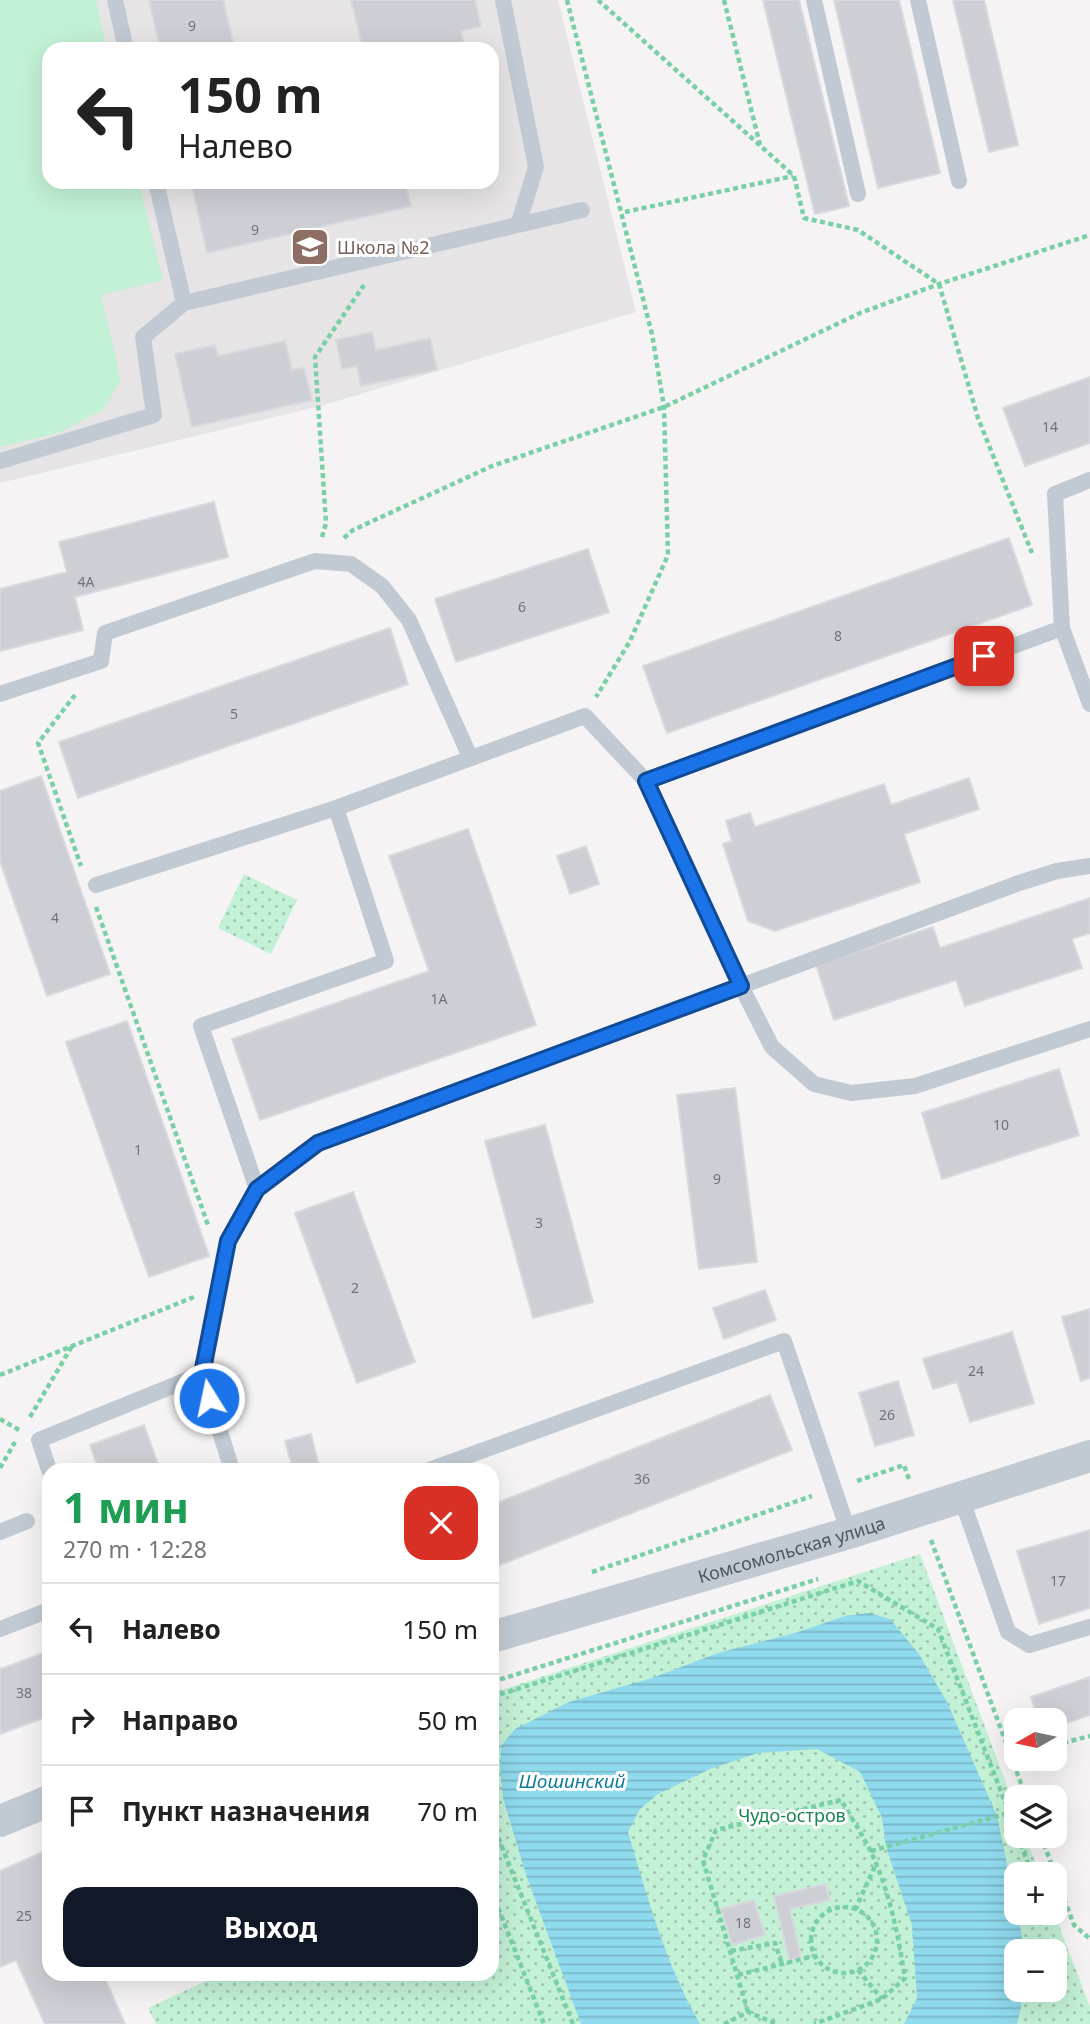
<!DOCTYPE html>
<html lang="ru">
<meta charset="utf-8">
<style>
:root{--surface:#fff;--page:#f2f2f2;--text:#222;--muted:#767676;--line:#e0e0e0;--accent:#111827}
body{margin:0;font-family:"Noto Sans",sans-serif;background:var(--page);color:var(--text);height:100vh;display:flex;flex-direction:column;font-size:26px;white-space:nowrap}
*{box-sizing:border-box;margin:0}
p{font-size:23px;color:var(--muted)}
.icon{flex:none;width:38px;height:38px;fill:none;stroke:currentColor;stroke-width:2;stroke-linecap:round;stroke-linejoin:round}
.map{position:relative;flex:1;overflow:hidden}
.panel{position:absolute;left:42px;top:1463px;width:457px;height:518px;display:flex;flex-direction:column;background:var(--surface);border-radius:21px;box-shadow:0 7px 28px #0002}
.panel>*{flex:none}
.banner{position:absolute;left:42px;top:42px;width:457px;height:147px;border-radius:21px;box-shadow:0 7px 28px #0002;background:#fff;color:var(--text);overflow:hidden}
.needle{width:46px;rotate:261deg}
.controls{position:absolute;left:1004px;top:1708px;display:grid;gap:14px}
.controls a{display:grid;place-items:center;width:63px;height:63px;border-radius:14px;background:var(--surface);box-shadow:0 7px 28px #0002;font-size:35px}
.pin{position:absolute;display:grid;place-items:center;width:60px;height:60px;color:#fff;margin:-30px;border-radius:14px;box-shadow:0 4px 10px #0006}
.me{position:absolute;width:77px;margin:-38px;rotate:350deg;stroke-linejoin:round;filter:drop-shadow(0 0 5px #0008)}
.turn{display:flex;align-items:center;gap:24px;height:147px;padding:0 21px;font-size:32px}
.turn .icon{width:91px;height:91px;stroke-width:2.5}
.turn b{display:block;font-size:49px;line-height:60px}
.round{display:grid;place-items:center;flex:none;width:74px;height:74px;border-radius:21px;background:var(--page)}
.head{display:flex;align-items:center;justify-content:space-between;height:119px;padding:0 21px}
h1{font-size:42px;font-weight:700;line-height:52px;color:#1e9e55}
.action{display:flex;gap:14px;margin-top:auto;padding:14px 21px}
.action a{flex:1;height:80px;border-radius:21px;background:var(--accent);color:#fff;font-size:28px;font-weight:700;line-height:80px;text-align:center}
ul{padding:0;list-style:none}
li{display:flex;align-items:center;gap:21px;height:91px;padding:0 21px;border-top:2px solid var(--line)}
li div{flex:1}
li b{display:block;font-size:26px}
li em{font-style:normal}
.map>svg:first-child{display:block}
.education{fill:#e6e4e5;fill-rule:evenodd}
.grass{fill:url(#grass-dots);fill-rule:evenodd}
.garden{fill:#c3f1d5}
.water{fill:url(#water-rules)}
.building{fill:#cdcfd5;stroke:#d7d9de;stroke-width:2}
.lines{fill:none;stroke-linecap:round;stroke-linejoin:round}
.path{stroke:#7ad0a6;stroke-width:4.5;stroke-dasharray:5 3.5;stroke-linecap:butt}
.lane{stroke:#c1cad2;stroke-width:16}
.street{stroke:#c1cad2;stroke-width:32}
.route-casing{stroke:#114b97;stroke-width:18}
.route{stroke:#1a73e8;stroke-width:12}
.labels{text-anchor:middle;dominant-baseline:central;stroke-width:6;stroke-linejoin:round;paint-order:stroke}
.number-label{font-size:14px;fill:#6b747e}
.education-label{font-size:18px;fill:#785e54;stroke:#fff;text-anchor:start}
.street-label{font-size:18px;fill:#4a5661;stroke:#fff}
.park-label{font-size:18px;fill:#17864f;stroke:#fff}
.water-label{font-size:19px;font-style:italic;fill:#0c7c9b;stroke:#fff}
</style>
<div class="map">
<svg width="1090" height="2024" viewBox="0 0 1090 2024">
<defs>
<pattern id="grass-dots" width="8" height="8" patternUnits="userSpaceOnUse" patternTransform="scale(1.75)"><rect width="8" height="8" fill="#c3f1d5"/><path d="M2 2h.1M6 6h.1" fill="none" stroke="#a0c6b0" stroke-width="1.8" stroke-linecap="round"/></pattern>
<pattern id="water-rules" width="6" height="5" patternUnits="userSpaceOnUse" patternTransform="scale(1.75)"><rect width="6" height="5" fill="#90daee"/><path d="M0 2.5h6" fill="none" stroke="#78b4c4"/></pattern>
</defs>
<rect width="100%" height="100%" fill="#f5f3f3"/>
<!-- education -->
<path class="education" d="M0 0H558L636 312 317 407 0 483ZM49 49H492V182H49Z"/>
<!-- grass -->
<path class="grass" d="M244 874 297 900 271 954 218 928Z
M920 1554 1017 1812V1836H1025L1040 1874H1017V1913H1054L1090 2007V2024H156L148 2008 221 1974H492V1693ZM1017 1951H1055V1990H1017Z"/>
<!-- garden -->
<path class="garden" d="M0 0H96L107 49H49V182H139L163 280 101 295 121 380 104 409 61 432 0 447Z"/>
<!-- water -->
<path class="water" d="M869 1613 890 1619 919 1654 947 1702 997 1816 1022 1936V1951H1017V1990H1021V2007L1017 2024H904L917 1998 912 1925 886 1847 882 1818 860 1772 817 1749 758 1753 710 1769 658 1794 640 1809 628 1832C647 1896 666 1965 700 2024H581L526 1875 503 1798 500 1767 501 1746 515 1729 569 1702 652 1678 718 1653 795 1633 845 1616Z"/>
<!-- building -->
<path class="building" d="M149 0H223L235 49H160Z
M351 0H475L481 26 461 31 465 49H363Z
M763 0H799L849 206 815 214Z
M834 0H899L940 173 878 188Z
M953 0H984L1018 145 989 152Z
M191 182H405L411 206 207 253Z
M372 332 376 350 430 338 437 370 361 386 357 366 342 369 336 340Z
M285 341 292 370 304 368 312 400 192 427 175 354 215 345 218 356Z
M1090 377V443L1025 466 1003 408Z
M214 502 228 557 75 597 83 630 0 651V589L67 572 59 542Z
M1009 538 1032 605 667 733 643 666Z
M588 549 609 612 456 662 435 599Z
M390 628 408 684 78 798 59 742Z
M41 776 110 974 47 996 0 861V791Z
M969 778 979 809 904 834 920 882 775 931 748 921 723 844 732 841 726 821 750 813 755 827 884 784 891 805Z
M468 829 536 1025 260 1120 232 1039 429 971 389 856Z
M586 846 599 884 570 894 557 856Z
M1090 898V933L1072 939 1082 968 965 1006 956 980 834 1020 816 965 933 927 940 948Z
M127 1021 209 1256 149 1277 66 1042Z
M1059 1069 1079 1135 942 1179 922 1113Z
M735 1088 757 1262 699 1269 677 1095Z
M545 1125 593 1302 533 1318 485 1141Z
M353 1192 415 1362 357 1383 295 1213Z
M765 1290 776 1320 724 1339 713 1308Z
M1090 1309V1378L1081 1381 1062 1317Z
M1012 1332 1034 1403 970 1422 957 1382 933 1389 923 1359Z
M898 1381 914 1435 875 1446 859 1393Z
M770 1395 792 1450 492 1568V1505Z
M144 1425 160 1470H99L90 1445Z
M311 1434 320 1470H293L285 1441Z
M1090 1530V1608L1039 1624 1017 1551Z
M49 1651V1716L0 1734V1669Z
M1090 1677V1715L1055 1727V1720H1038L1031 1697Z
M49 1849V1974H103L125 2024H45L16 1960 0 1967V1871Z
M826 1884 830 1900 790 1909 801 1957 789 1960 774 1896Z
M754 1900 765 1935 732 1945 721 1909Z"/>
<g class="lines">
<!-- path -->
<path class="path" d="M567 0 652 334 664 407 668 555 630 641 596 697
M598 0 794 176 804 218 858 230 939 284 978 418 1032 553
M724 0 760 145
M625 212 793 176
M322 537 326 523 315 357 364 285
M344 538 353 530 492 466 664 407 860 313 939 284 1090 235
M75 695 38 743 81 866
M96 907 208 1225
M0 1375 194 1297
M30 1417 72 1346
M0 1419 19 1430
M0 1468 15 1442
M857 1481 904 1465 910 1482
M931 1540 1026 1797
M592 1572 812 1496
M492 1682 818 1579
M492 1697 858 1581 938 1629 1017 1833
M1055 1745 1090 1736
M492 1822 573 2024
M1018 1836 1032 1874
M1041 1836 1055 1874
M871 1851 1009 1813
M1055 1875 1074 1925 1090 1939
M492 1892 544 2024
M811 1940a33 33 0 1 1 66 0a33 33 0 1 1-66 0Z
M855 1910 876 1864
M1055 1910 1067 1906
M1047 1913H1049
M731 1951 775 1943 782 1964
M858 1970 882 1999
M738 1975 814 1956
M748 2012 703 1860 716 1830 841 1800C851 1817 862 1834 871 1852 890 1892 898 1935 905 1978L882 1999 814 2024
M724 2024 748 2012 777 2024"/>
<!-- lane -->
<path class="lane" d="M115 0 126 49
M503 0 536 167 518 225
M814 0 858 194
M918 0 959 181
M156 182 184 303
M0 461 154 415 143 337 184 303 582 210
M1090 480 1055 494 1062 628 1090 704
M1062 628 646 781 741 986 772 1047 814 1084 851 1093 915 1086 1090 1029
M0 694 101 661 105 633 315 561 351 564 382 586 409 620 470 757
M96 885 336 808 585 716 646 781
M257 1189 201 1026 386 961 336 808
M49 1470 39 1440 202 1374
M232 1470 202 1374 228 1241 257 1189 318 1143 1019 883 1057 871 1090 866
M429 1470 784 1341 849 1533
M961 1497 1008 1632 1029 1645 1090 1627
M0 1532 27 1521
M0 1629 49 1610"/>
<!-- street -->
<g class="street">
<path id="s1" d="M492 1637 849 1533 1090 1456"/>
<path d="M0 1821 49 1801"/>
</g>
</g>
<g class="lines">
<!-- route casing -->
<g class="route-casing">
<path id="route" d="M209 1398 202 1374 228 1241 257 1189 318 1143 741 986 646 781 984 656"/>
</g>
<!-- route -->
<use href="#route" class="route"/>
</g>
<!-- icons -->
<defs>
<g id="school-square" transform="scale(2.0125)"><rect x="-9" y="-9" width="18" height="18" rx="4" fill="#8d6e63" stroke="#fff"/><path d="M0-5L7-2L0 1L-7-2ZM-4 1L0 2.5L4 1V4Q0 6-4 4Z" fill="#fff"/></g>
</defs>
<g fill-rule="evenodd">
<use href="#school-square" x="310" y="247"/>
</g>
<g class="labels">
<!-- number labels -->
<g class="number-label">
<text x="192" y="25">9</text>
<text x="255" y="229">9</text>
<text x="1050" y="426">14</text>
<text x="86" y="581">4А</text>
<text x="522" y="606">6</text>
<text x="838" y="635">8</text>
<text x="234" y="713">5</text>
<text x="55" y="917">4</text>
<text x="439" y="998">1А</text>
<text x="1001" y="1124">10</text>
<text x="138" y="1149">1</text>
<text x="717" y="1178">9</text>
<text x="539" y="1222">3</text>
<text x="355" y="1287">2</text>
<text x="976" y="1370">24</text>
<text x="887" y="1414">26</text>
<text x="642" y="1478">36</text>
<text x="1058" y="1580">17</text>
<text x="24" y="1692">38</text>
<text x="24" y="1915">25</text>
<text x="743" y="1922">18</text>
</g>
<!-- education labels -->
<g class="education-label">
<text x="337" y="247">Школа №2</text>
</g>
<!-- street labels -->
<g class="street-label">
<text stroke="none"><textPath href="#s1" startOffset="312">Комсомольская улица</textPath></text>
</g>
<!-- park labels -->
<g class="park-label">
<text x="792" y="1815">Чудо-остров</text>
</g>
<!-- water labels -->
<g class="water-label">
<text x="572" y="1781">Шошинский</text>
</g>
</g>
</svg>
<div class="controls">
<a><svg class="needle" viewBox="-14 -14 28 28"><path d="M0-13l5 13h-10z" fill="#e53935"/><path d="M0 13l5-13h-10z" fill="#767676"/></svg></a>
<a><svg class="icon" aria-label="layers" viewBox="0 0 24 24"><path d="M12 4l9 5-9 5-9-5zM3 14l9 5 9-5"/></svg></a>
<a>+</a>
<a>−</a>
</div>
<div class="pin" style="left:984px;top:656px;background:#d93025"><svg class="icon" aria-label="arrive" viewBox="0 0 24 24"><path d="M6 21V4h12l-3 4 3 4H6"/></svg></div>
<svg class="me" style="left:209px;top:1398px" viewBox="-20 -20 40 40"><circle r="17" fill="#1a73e8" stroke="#fff" stroke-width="3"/><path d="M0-11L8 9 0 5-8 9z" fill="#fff"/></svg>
<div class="banner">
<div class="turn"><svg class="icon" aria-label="left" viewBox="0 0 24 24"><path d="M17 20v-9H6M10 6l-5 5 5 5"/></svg><div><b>150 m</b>Налево</div></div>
</div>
<section class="panel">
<div class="head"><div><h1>1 мин</h1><p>270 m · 12:28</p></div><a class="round" style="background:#d93025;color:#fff"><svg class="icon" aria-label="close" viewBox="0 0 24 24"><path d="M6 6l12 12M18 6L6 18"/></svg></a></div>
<ul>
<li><svg class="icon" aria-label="left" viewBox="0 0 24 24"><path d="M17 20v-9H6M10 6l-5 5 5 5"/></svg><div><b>Налево</b></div><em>150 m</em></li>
<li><svg class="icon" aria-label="right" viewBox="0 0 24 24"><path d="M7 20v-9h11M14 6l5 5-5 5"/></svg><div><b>Направо</b></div><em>50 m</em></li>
<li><svg class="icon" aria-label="arrive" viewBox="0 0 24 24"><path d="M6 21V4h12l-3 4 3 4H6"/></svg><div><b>Пункт назначения</b></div><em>70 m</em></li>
</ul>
<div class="action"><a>Выход</a></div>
</section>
</div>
